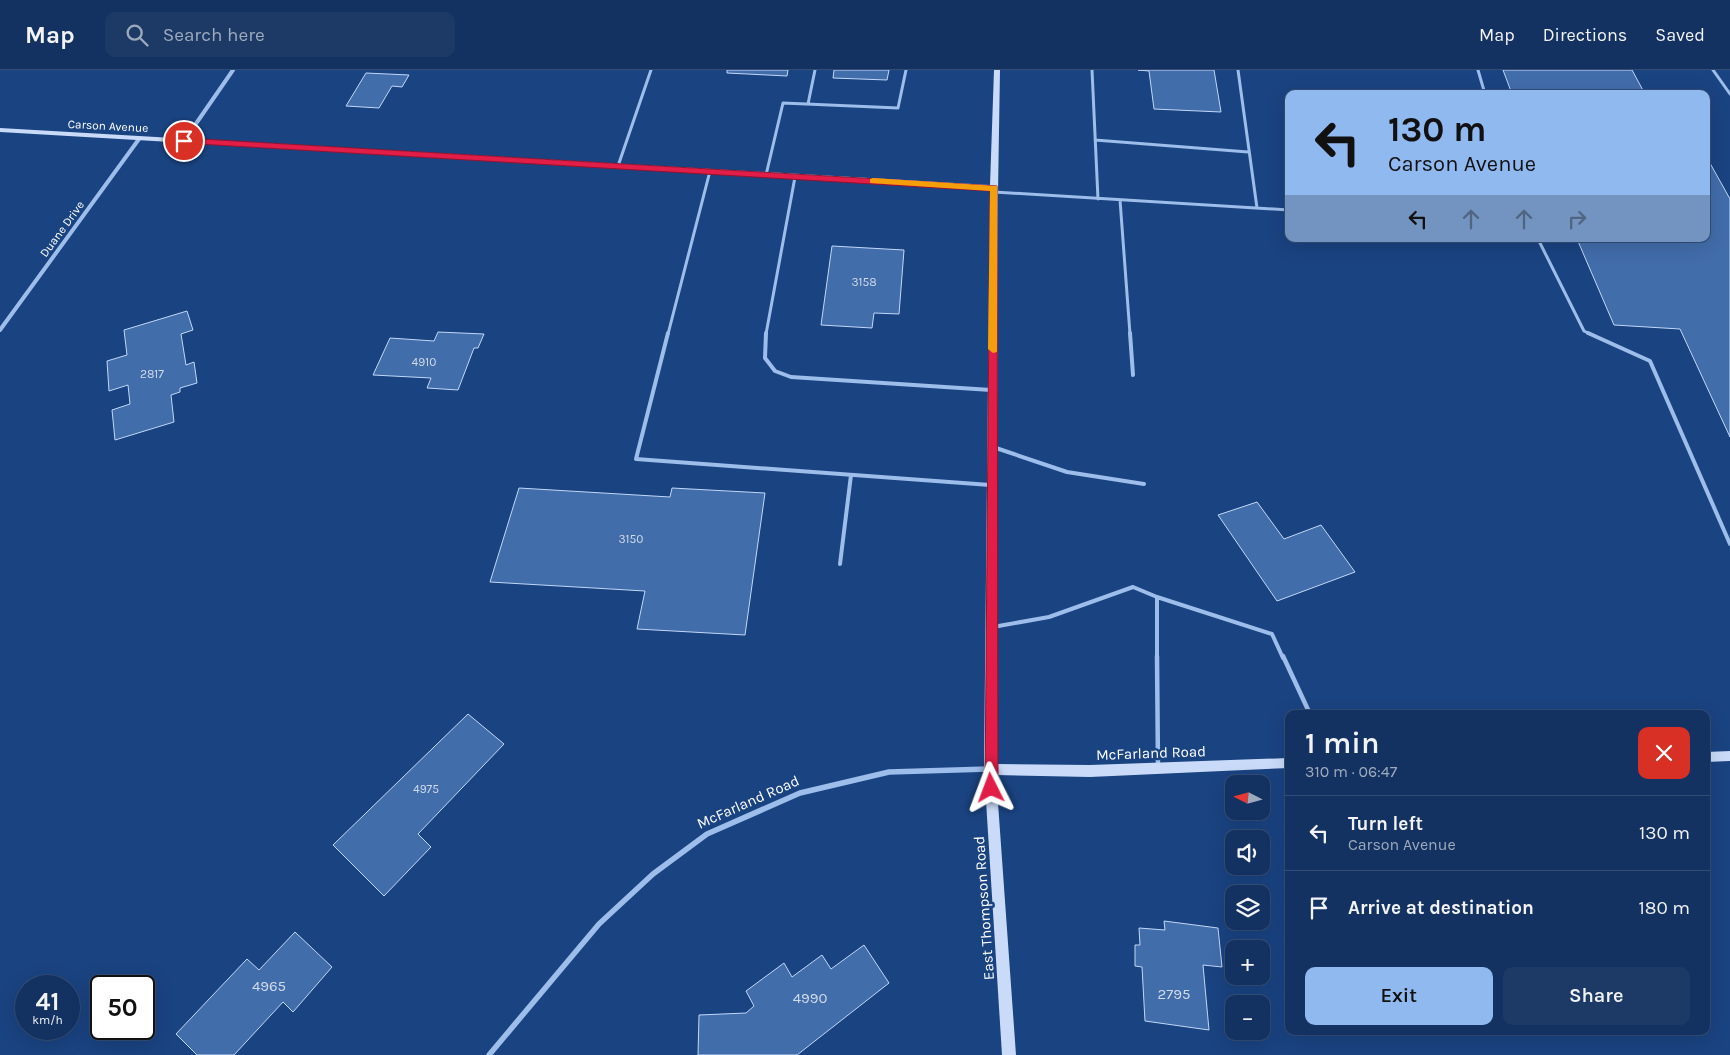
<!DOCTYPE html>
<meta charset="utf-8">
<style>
:root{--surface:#143261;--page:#1d3a67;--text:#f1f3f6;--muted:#9daabd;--line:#334d76;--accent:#90b9f0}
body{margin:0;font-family:Karla,sans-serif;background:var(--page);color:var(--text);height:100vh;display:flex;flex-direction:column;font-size:19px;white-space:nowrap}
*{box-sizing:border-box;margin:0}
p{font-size:16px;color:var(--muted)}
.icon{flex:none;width:28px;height:28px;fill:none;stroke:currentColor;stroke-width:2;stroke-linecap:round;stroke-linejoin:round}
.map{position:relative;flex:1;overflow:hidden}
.side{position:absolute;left:1285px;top:640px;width:425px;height:325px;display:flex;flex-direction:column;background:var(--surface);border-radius:10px;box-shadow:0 5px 20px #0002,0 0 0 1px var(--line)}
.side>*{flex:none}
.hud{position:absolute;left:1285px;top:20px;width:425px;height:152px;border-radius:10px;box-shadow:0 5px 20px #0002,0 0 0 1px var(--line);background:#90b9f0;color:#111;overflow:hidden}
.needle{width:32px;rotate:276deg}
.fabs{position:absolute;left:1225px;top:705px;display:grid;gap:10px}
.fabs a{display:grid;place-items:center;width:45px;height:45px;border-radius:10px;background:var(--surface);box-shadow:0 5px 20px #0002,0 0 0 1px var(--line);font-size:25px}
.speed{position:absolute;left:15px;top:905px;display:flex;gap:10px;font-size:25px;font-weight:700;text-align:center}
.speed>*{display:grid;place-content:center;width:65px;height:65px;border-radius:50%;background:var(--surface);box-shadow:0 5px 20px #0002,0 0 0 1px var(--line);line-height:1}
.speed small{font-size:12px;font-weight:400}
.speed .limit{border:2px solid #111;border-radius:8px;background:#fff;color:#111}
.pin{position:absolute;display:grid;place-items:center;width:42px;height:42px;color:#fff;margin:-21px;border:2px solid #fff;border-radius:50%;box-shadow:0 1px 5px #0007}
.me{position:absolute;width:55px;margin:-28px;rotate:357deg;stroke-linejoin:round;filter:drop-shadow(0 0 4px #0008)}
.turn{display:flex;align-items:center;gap:18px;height:105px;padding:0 20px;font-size:22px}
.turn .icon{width:65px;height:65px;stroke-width:2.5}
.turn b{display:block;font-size:35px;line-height:42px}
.lanes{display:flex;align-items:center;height:48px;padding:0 20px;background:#0003;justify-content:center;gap:25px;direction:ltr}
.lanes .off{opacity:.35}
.round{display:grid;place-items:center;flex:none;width:52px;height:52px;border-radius:10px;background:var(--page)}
.summary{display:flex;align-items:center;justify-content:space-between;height:85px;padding:0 20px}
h1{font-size:30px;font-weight:600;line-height:38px}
.button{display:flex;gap:10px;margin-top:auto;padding:10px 20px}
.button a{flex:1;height:58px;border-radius:10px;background:var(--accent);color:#111;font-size:20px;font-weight:600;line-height:58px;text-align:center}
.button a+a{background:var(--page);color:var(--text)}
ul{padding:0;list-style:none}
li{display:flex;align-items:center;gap:15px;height:75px;padding:0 20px;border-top:1px solid var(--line)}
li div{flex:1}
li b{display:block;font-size:19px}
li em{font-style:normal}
header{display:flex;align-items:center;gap:30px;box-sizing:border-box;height:70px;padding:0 25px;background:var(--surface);border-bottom:1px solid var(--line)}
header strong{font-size:24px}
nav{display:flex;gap:28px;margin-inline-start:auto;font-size:18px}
.search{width:350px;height:45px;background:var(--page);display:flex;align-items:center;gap:12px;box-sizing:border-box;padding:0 18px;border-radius:10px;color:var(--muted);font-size:19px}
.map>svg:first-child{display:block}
.building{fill:#426dab;stroke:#c2d8f8}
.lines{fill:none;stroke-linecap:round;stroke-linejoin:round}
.lane-far2{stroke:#9dbdeb;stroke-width:3}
.lane-far1{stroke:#9dbdeb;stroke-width:4}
.lane{stroke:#9dbdeb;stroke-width:4.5}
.street-far1{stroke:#9dbdeb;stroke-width:4}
.street{stroke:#9dbdeb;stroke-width:5.5}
.secondary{fill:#c9dbf8;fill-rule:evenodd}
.route{fill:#e11d48;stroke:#92132f}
.slow{fill:#f59e0b}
.labels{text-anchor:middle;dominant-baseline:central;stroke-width:5;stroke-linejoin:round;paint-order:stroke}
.far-street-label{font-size:12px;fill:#fff;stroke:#1a4381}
.number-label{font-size:12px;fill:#d0daea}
.street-label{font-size:15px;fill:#fff;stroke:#1a4381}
.near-number-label{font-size:15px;fill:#d0daea}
</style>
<header>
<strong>Map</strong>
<div class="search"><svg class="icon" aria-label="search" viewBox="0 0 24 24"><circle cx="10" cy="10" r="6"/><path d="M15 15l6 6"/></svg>Search here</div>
<nav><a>Map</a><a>Directions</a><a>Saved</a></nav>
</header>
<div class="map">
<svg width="1730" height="985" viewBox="0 0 1730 985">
<rect width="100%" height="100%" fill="#1a4381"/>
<!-- building -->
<path class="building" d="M727 0H788L787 6 727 3Z
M834 0H889L887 10 833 8Z
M1214 0 1221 42 1154 39 1149 1 1138 0Z
M1503 0H1632L1645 24H1512Z
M366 3 409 5 402 17 392 16 379 38 346 36Z
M1706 86 1730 129V367L1680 259 1614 255 1577 169H1706Z
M832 176 904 180 899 244 874 243 872 258 821 255Z
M187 241 193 260 181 264 186 295 194 292 197 313 180 318V322L171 325 174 352 115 370 112 340 130 334 128 315 109 321 107 291 127 285 124 260Z
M438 262 484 264 478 278H474L458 320 427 318 431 308 373 305 390 268 434 271Z
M519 418 670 427 672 418 765 423 745 565 637 559 645 521 490 512Z
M1257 432 1284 469 1321 455 1355 502 1277 531 1218 445Z
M468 644 504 674 418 764 431 777 384 826 333 775Z
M1164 851 1218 858 1222 897 1203 895 1209 960 1145 951 1142 897 1135 896V875H1140L1139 858 1165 860Z
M295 862 332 897 293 942 283 932 234 985H197L176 964 247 889 259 900Z
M864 875 889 913 797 985H698L699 945 746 943 754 936 746 921 784 893 792 907 822 885 831 899Z"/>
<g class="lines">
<!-- lane-far2 -->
<path class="lane-far2" d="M1092 0 1098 129
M1238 0 1257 138
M1478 0 1485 24
M1713 0 1730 24
M808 34 815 0
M1095 70 1248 82
M618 96 651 0
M766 105 783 33 898 38 906 0
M994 122 1289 140
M1120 130 1130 264
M1538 169 1584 261 1590 264
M668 264 710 101
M766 264 795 107"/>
<!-- lane-far1 -->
<path class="lane-far1" d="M668 263 636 389 990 415
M766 263 765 288 775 301 791 307 991 320
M1130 263 1133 305
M1588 263 1650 291 1730 474
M993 377 1067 402 1144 414
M840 494 851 405
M1157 527 1272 564 1283 588
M993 557 1049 547 1133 517 1157 527V588"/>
<!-- lane -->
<path class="lane" d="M1157 586 1158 697
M1283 586 1310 644"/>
<!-- street-far1 -->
<path class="street-far1" d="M184 71 233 0
M0 260 139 69"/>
<!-- street -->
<path class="street" d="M489 985 599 854 653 804 707 764 800 723 889 702 989 699"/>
<!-- secondary -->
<path class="secondary" d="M994 0H1000L998 122 996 694 1090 695 1289 688V698L1090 707 996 705 1016 985H1002L984 699 990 120 0 62V58L990 115Z
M1730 681V691L1706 692V682Z"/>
</g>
<!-- route -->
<path class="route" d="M184 68 997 116 998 718 996 723 991 725 987 723 985 718 990 121 181 73 180 71Z"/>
<!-- slow -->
<path class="slow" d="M873 108 997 116V282L993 283 988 279 990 121 870 113V109Z"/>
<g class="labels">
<!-- far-street labels -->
<g class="far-street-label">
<text transform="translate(108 56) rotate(3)">Carson Avenue</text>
<text transform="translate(62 159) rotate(-54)">Duane Drive</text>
</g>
<!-- number labels -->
<g class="number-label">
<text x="864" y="212">3158</text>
<text x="424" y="292">4910</text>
<text x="152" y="304">2817</text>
<text x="631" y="469">3150</text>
<text x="426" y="719">4975</text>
</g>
<!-- street labels -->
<g class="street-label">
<text transform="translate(1151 683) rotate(-2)">McFarland Road</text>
<text transform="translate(748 732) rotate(-24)">McFarland Road</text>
<text transform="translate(984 838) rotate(-94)">East Thompson Road</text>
</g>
<!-- near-number labels -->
<g class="near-number-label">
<text x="269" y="916">4965</text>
<text x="1174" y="924">2795</text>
<text x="810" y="928">4990</text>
</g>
</g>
</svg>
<div class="fabs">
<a><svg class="needle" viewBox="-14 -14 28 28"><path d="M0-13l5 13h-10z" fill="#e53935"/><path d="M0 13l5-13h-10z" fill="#9daabd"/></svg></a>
<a><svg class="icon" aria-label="sound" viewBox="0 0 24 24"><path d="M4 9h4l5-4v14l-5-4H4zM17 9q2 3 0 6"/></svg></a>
<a><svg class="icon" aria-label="layers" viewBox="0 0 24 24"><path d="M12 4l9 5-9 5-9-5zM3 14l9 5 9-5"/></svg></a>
<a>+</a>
<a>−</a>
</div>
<div class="speed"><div>41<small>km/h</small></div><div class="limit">50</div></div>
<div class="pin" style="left:184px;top:71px;background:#d93025"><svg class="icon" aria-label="arrive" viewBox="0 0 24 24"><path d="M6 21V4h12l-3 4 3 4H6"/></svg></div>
<svg class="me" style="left:991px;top:718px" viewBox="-20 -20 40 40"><path d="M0-17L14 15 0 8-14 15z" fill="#e11d48" stroke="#fff" stroke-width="4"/></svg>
<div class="hud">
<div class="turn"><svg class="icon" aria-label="left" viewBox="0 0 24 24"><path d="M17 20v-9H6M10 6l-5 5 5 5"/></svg><div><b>130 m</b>Carson Avenue</div></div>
<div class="lanes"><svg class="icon" aria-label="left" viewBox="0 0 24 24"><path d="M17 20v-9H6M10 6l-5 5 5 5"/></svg><svg class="icon off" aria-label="ahead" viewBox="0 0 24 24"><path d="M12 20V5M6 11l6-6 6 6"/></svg><svg class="icon off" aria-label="ahead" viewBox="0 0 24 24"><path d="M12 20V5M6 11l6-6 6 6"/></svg><svg class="icon off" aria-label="right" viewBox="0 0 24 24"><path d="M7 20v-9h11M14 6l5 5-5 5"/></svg></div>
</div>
<section class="side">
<div class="summary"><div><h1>1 min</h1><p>310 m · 06:47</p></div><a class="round" style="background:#d93025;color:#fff"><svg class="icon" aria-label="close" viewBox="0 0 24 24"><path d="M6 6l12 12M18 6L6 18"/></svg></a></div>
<ul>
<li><svg class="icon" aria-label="left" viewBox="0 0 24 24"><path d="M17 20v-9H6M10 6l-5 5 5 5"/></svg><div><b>Turn left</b><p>Carson Avenue</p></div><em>130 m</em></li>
<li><svg class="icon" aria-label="arrive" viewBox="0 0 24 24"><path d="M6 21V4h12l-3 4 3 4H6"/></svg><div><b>Arrive at destination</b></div><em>180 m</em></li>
</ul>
<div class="button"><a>Exit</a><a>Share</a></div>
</section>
</div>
